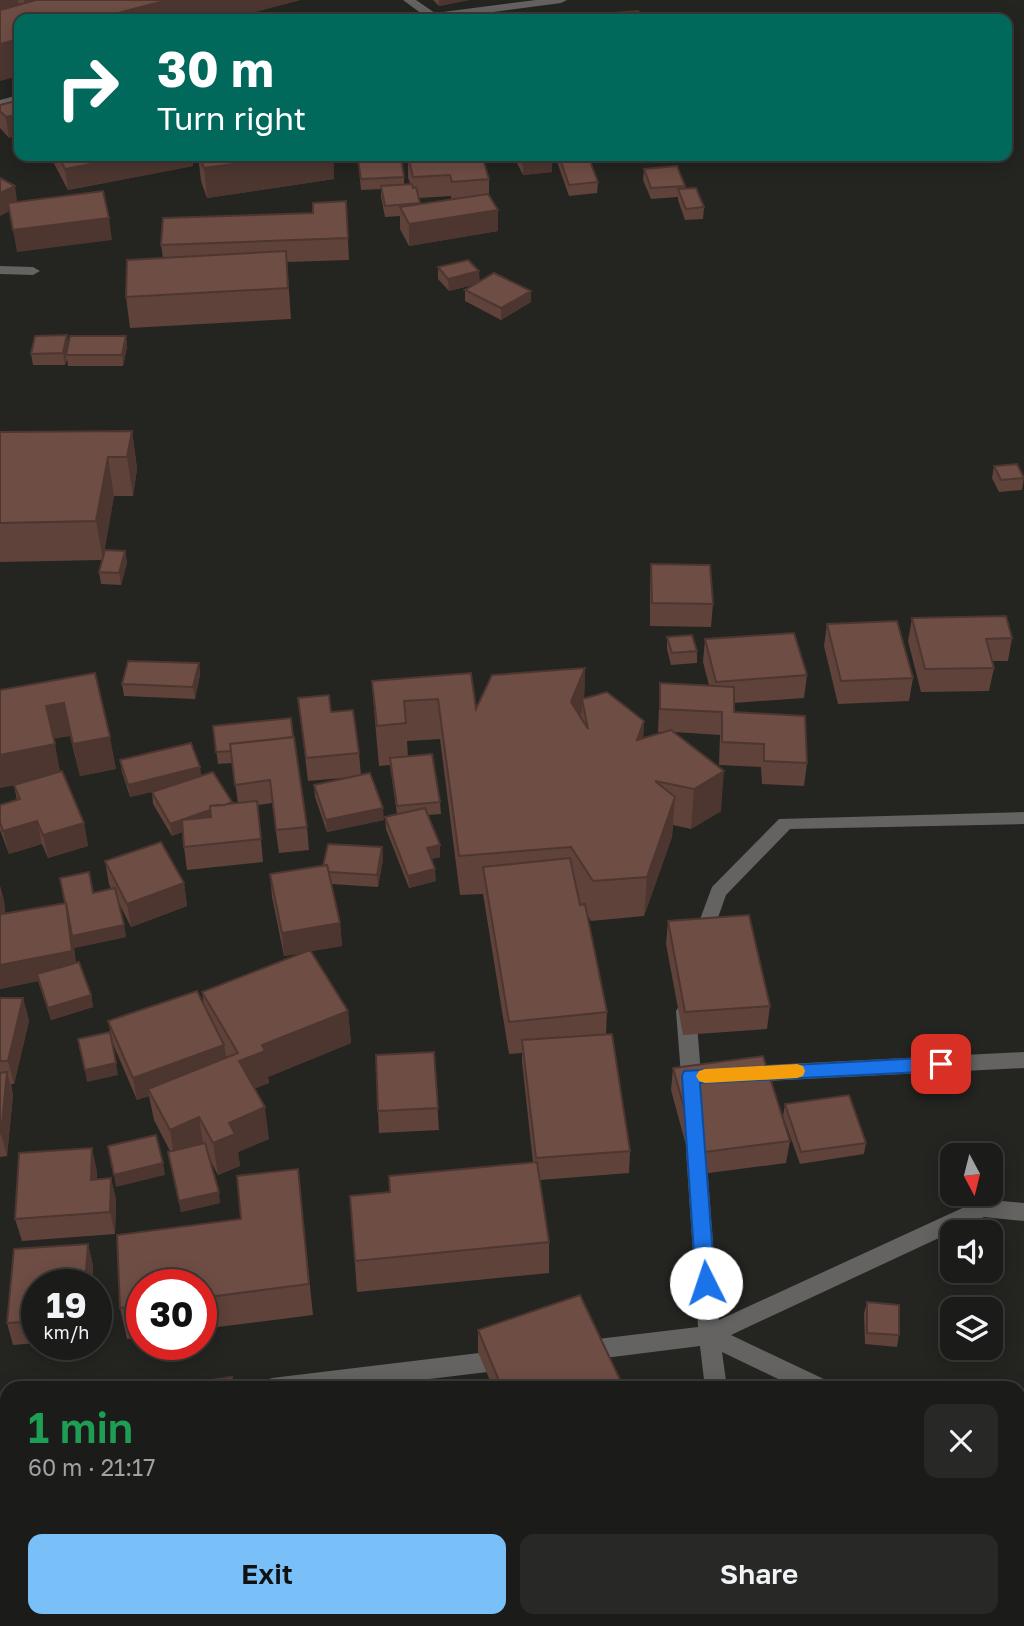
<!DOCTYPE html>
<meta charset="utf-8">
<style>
:root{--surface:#1b1b19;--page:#282826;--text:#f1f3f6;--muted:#a0a1a2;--line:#393938;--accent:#79bff8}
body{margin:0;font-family:"Golos Text",sans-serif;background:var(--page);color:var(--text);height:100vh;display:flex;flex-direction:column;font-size:26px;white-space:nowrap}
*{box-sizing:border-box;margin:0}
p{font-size:23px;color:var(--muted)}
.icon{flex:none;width:38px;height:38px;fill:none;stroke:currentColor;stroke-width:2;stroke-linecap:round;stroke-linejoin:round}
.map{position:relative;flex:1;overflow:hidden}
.details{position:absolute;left:0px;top:1381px;width:1026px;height:247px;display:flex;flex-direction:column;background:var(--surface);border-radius:21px 21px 0 0;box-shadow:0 4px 18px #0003,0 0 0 2px var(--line)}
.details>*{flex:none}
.guide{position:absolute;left:14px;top:14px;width:998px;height:147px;border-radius:14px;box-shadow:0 4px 18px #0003,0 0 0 2px var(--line);background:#00695c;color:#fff;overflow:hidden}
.needle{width:46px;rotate:173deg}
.fabs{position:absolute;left:940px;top:1143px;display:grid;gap:14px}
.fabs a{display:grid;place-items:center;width:63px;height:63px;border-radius:14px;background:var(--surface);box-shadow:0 4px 18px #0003,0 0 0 2px var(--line);font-size:35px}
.speed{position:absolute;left:21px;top:1269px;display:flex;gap:14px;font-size:35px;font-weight:700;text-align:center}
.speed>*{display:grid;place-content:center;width:91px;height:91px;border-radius:50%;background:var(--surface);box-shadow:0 4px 18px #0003,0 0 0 2px var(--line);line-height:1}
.speed small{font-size:18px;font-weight:400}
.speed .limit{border:10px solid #d22;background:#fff;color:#111}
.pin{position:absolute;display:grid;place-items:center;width:60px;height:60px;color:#fff;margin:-30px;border-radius:14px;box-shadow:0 4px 10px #0006}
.me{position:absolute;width:77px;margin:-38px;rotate:356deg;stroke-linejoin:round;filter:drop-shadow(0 0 5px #0008)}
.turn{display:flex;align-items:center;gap:24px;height:147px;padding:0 28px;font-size:32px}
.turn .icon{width:91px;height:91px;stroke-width:2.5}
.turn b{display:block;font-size:49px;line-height:60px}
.round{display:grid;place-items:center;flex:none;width:74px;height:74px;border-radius:14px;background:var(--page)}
.summary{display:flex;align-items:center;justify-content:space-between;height:119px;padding:0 28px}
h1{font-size:42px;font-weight:600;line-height:52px;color:#1e9e55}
.action{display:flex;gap:14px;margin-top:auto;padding:14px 28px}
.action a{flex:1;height:80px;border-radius:14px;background:var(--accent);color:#111;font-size:28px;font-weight:600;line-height:80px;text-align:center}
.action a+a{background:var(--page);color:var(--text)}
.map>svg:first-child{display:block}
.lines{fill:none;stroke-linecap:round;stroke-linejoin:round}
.minor{fill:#646362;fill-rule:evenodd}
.wall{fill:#5f423a;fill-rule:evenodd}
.shaded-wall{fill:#4d3630}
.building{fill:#6e4d44;stroke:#4d3630;stroke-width:2}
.route{fill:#1a73e8;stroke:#114b97;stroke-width:2}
.slow{fill:#f59e0b}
</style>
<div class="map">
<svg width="1024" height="1626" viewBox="0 0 1024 1626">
<rect width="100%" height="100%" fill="#242421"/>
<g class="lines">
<!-- minor -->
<path class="minor" d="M403 0H416L435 13 536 0H567L561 3 441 19H387L392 16 422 14Z
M19 95V102L0 108V100Z
M0 266 33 267 40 271 33 275 0 274Z
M1024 812V824L790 829 726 895 708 946H694L692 941 712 887 779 819Z
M686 1004 693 1006 696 1011 702 1088 699 1094 692 1096 685 1094 682 1088 676 1011 679 1006Z
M1024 1052V1068L747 1082 740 1079 737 1074 740 1069 747 1066Z
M696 1143 703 1145 706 1151 719 1320 982 1199 1024 1203V1221L984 1217 731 1335 828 1381 831 1388H797L722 1352 727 1388H705L700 1346 581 1361 573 1358 570 1351 573 1344 581 1341 698 1327 686 1151 689 1145Z
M504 1350 512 1353 515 1360 512 1367 504 1370 355 1388H261L264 1381 272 1378Z
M1018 1482 1024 1484V1514L1018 1512Z
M193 1620H238L235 1626H191Z"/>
</g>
<!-- wall -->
<path class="wall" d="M0 0H300L229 19H19Z
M433 0H469L439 6Z
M19 100 9 138 0 128V105Z
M50 156H192L193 166 68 190Z
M198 156H333L334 179 207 198 201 181Z
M408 156 489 179V196L498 231 409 246 400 229V216L385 217 381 197V189L361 190 358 160 404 177V184H410L408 177ZM451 196V199L420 204 419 198Z
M515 156H550L552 172 523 175 515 159Z
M555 156H588L598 182 597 193 569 196Z
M644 169 685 186 684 188 704 207 703 219 685 220 678 200V197L651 199 643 180Z
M346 201 349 260 287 262 291 319 130 328 126 297 163 258 161 245 313 213Z
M438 267 480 281 531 302 501 320 465 301V290L476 284 449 291 438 279Z
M126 336 127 347 123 366H68L67 359 65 365H33L31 354 68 344Z
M132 431 137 469 133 496H114L103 556 125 551 127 563 121 585 101 584 99 572 102 560 0 562V432Z
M994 466 1024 477 1022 490 999 492 992 478Z
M651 564 713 604 711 627 650 626V587Z
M912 618 1012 638 1008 661H992L994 668 989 691 921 692 908 641Z
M827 624 913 678 909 701 838 704 824 646Z
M667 637 697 651V663L671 665 667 649Z
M705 639 807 675 804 698 734 703V712L807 763 804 786 762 784 761 767 719 765 720 735 674 732 721 811 691 829 673 825 672 837 644 916 591 921 587 914 607 1012 606 1034 630 1151 629 1173 540 1180 549 1242V1273L357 1292 350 1196 390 1192 533 1162 522 1062V1053L509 1054 483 894 460 895 440 739 407 741 408 757 440 802 441 814 428 815 440 845V857L431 859 436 881 409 888 386 829 385 817 397 814 390 765 379 766 375 721 372 681 476 709 585 668 584 698 644 721 643 738 664 732H658L660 683 709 685 703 662Z
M199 663 200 675 195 699 124 696 122 684Z
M95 673 116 769 80 776 70 736 53 738 60 772 84 823 88 846 48 858 42 844 9 854 0 830V805L17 800 14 786Z
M298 698 331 712 359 753 361 775 384 820 327 832 315 797 314 785 354 777 308 781Z
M291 718 307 827 309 850 279 853 272 803 258 805 263 862 187 870 182 832 172 836 153 804 152 792 160 790 130 797 122 772 120 760 202 776 232 802V804L238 803 232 763 218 764 213 726Z
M382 847 383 859 378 887 331 884 340 923 342 946 311 951 348 1011 351 1043 268 1077 269 1083 255 1088 269 1139 238 1152 240 1166 218 1175 210 1160 220 1203 181 1212 168 1152 170 1151 154 1120 149 1096 137 1100 113 1044 108 1021 204 1005 202 992 302 953 284 956 272 897 270 874 323 866Z
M105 861 184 883 187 906 131 927 119 903 126 937 74 948 73 940 76 963 91 995 93 1007 51 1020 38 981 0 989V886L4 901 5 914 65 903 93 893 111 889 109 884Z
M668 921 770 1006 767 1029 683 1035 666 944Z
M0 998H23L29 1021 14 1084H11L13 1095 7 1156 0 1157Z
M434 1052 439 1130 379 1133 378 1111Z
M673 1068 790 1141 786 1163 694 1175 671 1090Z
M785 1104 866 1143 864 1154 800 1164 783 1116Z
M298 1169 313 1315 201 1329V1284H142V1337L127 1339 120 1308 117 1235 241 1219 237 1176Z
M97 1171V1179L111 1178 116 1200 115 1234 22 1241 15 1219Z
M88 1244 93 1266 92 1284H37V1343L13 1345 7 1323 14 1249Z
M867 1302 899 1335 897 1347 865 1344 864 1313Z
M478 1330 624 1388H493L478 1352Z
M7 1406V1573L0 1574V1407Z"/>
<!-- shaded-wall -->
<path class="shaded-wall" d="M0 0H18L20 14 0 32Z
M24 0H33L36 18 27 19Z
M168 0H300L229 19H95Z
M439 0H469L439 6Z
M19 39V76L0 81V44Z
M19 114V135L9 138 6 117Z
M133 156H192L193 166 68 190 65 169Z
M290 156H333L334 179 207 198 204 168Z
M552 161V172L523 175V164Z
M15 186 18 207 0 216V193Z
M498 210V231L409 246V224Z
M109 218 112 240 17 252 13 230Z
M479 271 480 283 449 291 448 279Z
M531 291V302L501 320V308Z
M67 335 69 347 66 355 65 365 63 353Z
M126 336 127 347 123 366 122 355Z
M132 431 137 469 133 496 127 457Z
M108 457 114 496 103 560 96 521Z
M125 551 127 563 121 585 119 573Z
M199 663 200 675 195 699 193 687Z
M585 668 584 706 582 699V712L570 742 571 702Z
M64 703 70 736 53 739 46 706Z
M644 721 642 761 637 740Z
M110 737 116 769 80 776 73 744Z
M55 744 61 777 0 788V755Z
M200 767 202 779 130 797 128 785Z
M724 771 721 811 691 829 694 789Z
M675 797 672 837 644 916 647 877Z
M232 802 233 814 172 836 170 824Z
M383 808 384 820 327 832 326 820Z
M37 821 42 844 9 854 3 831Z
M84 823 88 846 48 858 43 835Z
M440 845V857L427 860V848Z
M382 847 383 859 378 887 377 875Z
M435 869 436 881 409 888 408 876Z
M184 883 187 906 131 927 127 904Z
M0 886 4 901 8 937 2 914Z
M66 903 124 925 126 937 74 948 73 940 77 974H37L38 981 0 989V965Z
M340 923 342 946 284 956 282 933Z
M91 995 93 1007 51 1020 48 1008Z
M23 998 29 1021 14 1084 8 1061Z
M348 1011 351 1043 268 1077 269 1083 244 1093 239 1061 262 1045Z
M224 1045 228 1068 148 1089 149 1096 137 1100 133 1078Z
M116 1063 118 1075 87 1082 85 1070Z
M7 1072 13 1095 7 1156 1 1134Z
M265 1107 269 1139 238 1152 240 1166 218 1175 213 1143 229 1123Z
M199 1117 204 1149 175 1162 170 1130Z
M92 1148 97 1171 96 1202 91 1180Z
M163 1163 165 1175 116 1187 114 1175Z
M111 1178 116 1200 115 1234 110 1212Z
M219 1192 220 1203 181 1212 179 1201Z
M88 1244 93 1266 92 1284H85Z
M534 1620H537L536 1626H533Z"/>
<!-- building -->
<path class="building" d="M36 0H168L95 19H19V39L0 44V10Z
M638 11 643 18 673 15 676 19H592L590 15Z
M581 16 583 19H542Z
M19 100V114L6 117 0 111V105Z
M58 156H133L65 169Z
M199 156H290L204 168Z
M408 156H482L489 179 452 182 450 175 413 177Z
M519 156H550L552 161 523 164Z
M559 156H588L598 182 569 185Z
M401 158 404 177 361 179 358 160Z
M677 166 685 186 651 188 644 169Z
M0 178 15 186 0 193Z
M412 184 413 188 416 187 420 203 385 206 381 186Z
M696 188 704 207 686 209 678 189Z
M103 191 109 218 13 230 8 203Z
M488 194 498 210 409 224 400 207Z
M346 201 348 238 161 245 163 218 313 213V203Z
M286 251 288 288 126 297 127 260Z
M468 260 479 271 448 279 438 267Z
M494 273 531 291 501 308 465 290Z
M67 335 63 353 31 354 35 336Z
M70 336H126L122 355H66Z
M132 431 127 457H108L96 521 0 523V432Z
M1017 464 1024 478 1001 480 994 466Z
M105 550 125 551 119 573 99 572Z
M651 564 710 565 713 604 652 603Z
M1006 616 1012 638 986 639 994 668 925 669 912 618Z
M897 621 913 678 841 681 827 624Z
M794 633 807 675 716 682 705 639Z
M692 635 697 651 672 653 667 637Z
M128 661 199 663 193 687 122 684Z
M585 668 571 702 588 729 582 699 607 692 644 721 637 740 671 730 724 771 694 789 655 781 675 797 647 877 593 881 571 847 459 856 438 699 404 701 406 723 377 726 372 681 471 673 476 709 492 675Z
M95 673 110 737 73 744 64 703 46 706 55 744 0 755V690Z
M660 683 734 687V712L805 716 807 763 764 761V744L722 742V712L660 709Z
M329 695 331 712 353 710 359 753 306 758 298 698Z
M291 718 293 737 230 744 231 751 216 752 213 726Z
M294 737 307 827 276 830 270 780 235 785 230 744Z
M191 743 200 767 128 785 120 760Z
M432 754 440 802 397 806 390 758Z
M62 771 84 823 43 835 37 821 3 831 0 822V805L20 799 14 785Z
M213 772 232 802 225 805 210 806V810L170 824 152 792Z
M370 773 383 808 326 820 314 785Z
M257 801 261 839 184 847 182 820 211 817 210 806Z
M425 808 440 845 427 848 435 869 408 876 385 817Z
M161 842 184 883 127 904 105 861Z
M328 844 382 847 377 875 329 872 327 865 323 866Z
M570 858 580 905 585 904 607 1012 509 1022 483 867Z
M327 865 340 923 282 933 270 874Z
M89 872 93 893 115 888 124 925 72 936 66 903H65L60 878Z
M0 896 2 914 66 903 72 951 0 965Z
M749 915 770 1006 685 1012 668 921Z
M310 950 348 1011 262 1045 265 1051 239 1061 265 1107 229 1123 235 1134 213 1143 199 1117 170 1130 148 1089 238 1053 202 992Z
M79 962 91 995 48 1008 37 974Z
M197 991 224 1045 133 1078 108 1021Z
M0 998H23L8 1061H0Z
M110 1032 116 1063 85 1070 78 1039Z
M612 1034 630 1151 536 1158 522 1040Z
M434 1052 438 1108 378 1111 376 1055Z
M763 1056 790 1141 697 1153 673 1068Z
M7 1072 1 1134H0V1073Z
M849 1095 866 1143 801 1152 785 1104Z
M156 1135 163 1163 114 1175 108 1146Z
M205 1143 219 1192 179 1201 168 1152Z
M92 1148 91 1180 111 1178 110 1212 15 1219 19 1153Z
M537 1162 549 1242 355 1261 350 1196 390 1192 389 1176Z
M298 1169 309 1284 201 1298V1284H142V1305L120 1308 117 1235 241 1219 237 1176Z
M88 1244 85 1284H37V1321L7 1323 14 1249Z
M580 1295 624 1388H502L478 1330Z
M867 1302 899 1305V1335L867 1333Z
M232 1377V1388H159Z
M7 1406V1552L0 1553V1407Z
M372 1620H534L533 1626H371Z
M718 1620H881V1626H718Z"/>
<!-- route -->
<path class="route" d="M941 1057 947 1059 949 1064 947 1069 941 1071 700 1083 715 1283 712 1289 706 1292 699 1289 696 1283 682 1076 684 1071Z"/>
<!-- slow -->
<path class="slow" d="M797 1064 803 1066 805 1071 803 1076 797 1078 705 1083 699 1081 696 1076 699 1071 705 1069Z"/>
</svg>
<div class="fabs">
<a><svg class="needle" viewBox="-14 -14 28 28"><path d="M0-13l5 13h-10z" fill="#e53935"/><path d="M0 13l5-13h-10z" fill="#a0a1a2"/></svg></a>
<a><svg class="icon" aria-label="sound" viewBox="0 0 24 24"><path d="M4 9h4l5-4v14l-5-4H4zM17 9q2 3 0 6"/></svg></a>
<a><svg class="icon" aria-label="layers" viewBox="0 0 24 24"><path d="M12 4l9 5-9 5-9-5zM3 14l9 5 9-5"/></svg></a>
</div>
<div class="speed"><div>19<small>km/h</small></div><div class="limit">30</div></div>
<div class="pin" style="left:941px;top:1064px;background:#d93025"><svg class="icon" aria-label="arrive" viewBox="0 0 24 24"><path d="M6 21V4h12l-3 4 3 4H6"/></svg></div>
<svg class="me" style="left:706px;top:1283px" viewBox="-20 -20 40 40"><circle r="19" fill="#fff"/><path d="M0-13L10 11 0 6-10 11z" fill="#1a73e8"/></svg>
<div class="guide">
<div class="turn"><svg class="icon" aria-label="right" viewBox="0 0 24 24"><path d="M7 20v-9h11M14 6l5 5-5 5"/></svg><div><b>30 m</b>Turn right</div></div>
</div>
<section class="details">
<div class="summary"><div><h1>1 min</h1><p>60 m · 21:17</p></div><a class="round"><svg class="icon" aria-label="close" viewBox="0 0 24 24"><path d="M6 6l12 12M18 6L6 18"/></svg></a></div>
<div class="action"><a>Exit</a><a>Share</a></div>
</section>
</div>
